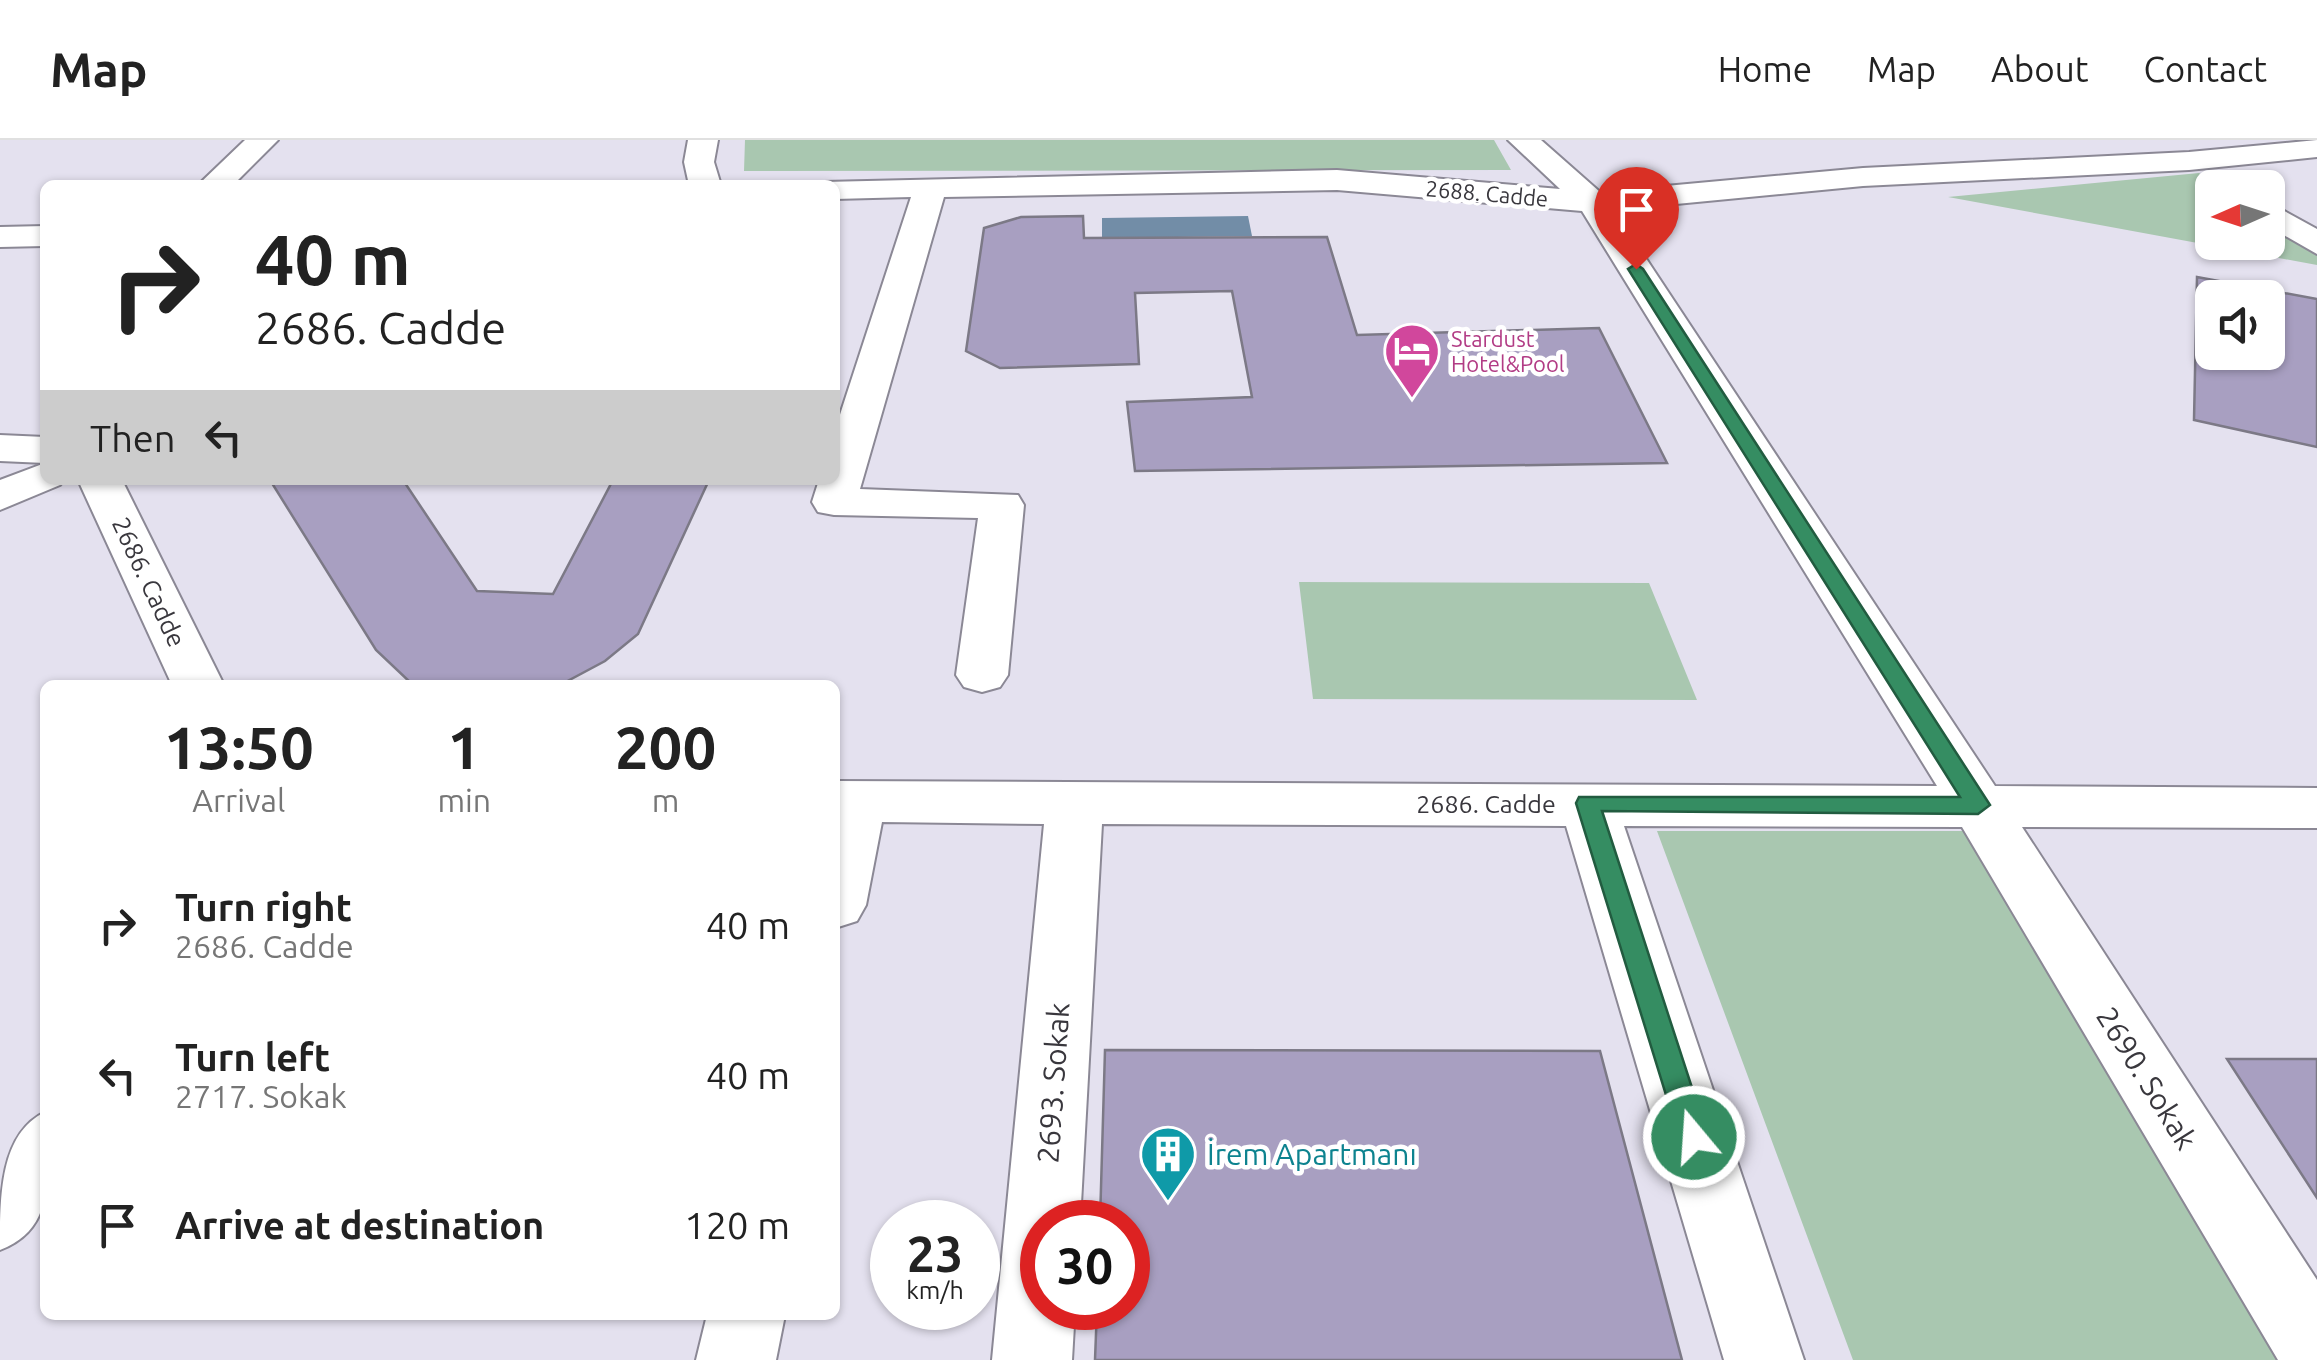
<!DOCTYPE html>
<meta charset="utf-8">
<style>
:root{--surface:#fff;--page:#f2f2f2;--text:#222;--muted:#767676;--line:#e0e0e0}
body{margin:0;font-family:Ubuntu,sans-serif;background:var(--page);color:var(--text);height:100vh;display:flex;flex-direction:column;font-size:38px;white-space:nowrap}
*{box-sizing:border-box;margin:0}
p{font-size:32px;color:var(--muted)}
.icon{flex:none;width:55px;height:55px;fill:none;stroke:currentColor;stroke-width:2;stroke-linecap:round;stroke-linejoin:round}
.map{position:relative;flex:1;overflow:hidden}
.details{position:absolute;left:40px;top:540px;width:800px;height:640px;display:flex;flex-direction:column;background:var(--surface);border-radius:15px;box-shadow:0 2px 8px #0004}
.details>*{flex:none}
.top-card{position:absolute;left:40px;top:40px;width:800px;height:305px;border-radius:15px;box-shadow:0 2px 8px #0004;background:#fff;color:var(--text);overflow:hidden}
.needle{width:65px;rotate:267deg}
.tools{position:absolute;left:2195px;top:30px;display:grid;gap:20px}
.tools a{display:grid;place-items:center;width:90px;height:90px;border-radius:15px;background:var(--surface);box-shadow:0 2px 8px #0004;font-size:50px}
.speed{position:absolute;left:870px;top:1060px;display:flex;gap:20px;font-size:50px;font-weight:700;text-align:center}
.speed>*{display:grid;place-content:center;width:130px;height:130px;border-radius:50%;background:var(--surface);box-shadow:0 2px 8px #0004;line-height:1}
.speed small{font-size:25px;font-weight:400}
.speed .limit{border:15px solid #d22;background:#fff;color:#111}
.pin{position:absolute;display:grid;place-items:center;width:85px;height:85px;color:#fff;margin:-102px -42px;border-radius:50% 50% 50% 0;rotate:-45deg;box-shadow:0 0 10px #0007}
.pin .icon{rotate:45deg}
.me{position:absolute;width:110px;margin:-55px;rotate:342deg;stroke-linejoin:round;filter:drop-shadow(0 0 8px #0008)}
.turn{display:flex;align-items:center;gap:35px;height:210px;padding:0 50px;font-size:45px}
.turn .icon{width:130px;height:130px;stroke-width:2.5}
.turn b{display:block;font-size:70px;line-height:85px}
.then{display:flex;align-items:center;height:95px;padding:0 50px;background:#0003;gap:20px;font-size:38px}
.eta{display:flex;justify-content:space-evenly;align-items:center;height:170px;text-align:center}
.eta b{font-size:60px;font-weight:600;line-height:70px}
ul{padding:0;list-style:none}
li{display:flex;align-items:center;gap:30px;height:150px;padding:0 50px}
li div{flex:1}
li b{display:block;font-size:38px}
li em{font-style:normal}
header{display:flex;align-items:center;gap:60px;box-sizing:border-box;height:140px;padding:0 50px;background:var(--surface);border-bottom:2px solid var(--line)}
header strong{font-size:48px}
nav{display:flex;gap:55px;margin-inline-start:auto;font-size:35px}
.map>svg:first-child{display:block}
.green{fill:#a9c7b0}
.water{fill:#728da7}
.building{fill:#a89fc1;stroke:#7c7986;stroke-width:2.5;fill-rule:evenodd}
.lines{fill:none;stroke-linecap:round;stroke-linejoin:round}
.minor-casing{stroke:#8b8895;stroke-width:4}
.minor{fill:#fff;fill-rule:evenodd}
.route{fill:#358d62;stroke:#225c40;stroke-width:2.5}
.labels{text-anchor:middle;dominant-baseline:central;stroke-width:9;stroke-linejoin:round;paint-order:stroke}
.far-street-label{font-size:22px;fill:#39373d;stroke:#fff}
.far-hotel-label{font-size:22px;fill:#b23c85;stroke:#fff;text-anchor:start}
.street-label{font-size:25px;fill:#39373d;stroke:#fff}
.near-street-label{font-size:30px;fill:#39373d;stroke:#fff}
.near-culture-label{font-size:30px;fill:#0d838f;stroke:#fff;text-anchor:start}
</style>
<header>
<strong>Map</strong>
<nav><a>Home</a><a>Map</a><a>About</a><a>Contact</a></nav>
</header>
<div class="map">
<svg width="2317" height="1220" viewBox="0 0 2317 1220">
<rect width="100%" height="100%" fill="#e4e1ef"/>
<!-- green -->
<path class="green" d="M745 0H1494L1511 30 744 31Z
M2199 33 2219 47 2212 48V102H2268V81L2317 116V125L1948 57Z
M1299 442 1649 443 1697 560 1313 559Z
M1657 691H1976L2286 1220H1853Z"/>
<!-- water -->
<path class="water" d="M1248 76 1252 96 1102 98V78Z"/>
<!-- building -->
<path class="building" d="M1083 76 1084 98 1327 97 1357 195 1599 188 1667 323 1135 331 1127 262 1252 257 1232 151 1135 153 1139 224 1000 228 966 211 984 88 1021 77Z
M2197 137 2317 159V307L2194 280ZM2212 158H2268V212H2212Z
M270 340H403L477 451 553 454 613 340H709L638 494 605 521 560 545H413L376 510Z
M1105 910 1600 911 1682 1220H1095L1097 1168H1128V1082H1100Z
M2227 919H2317V1058Z"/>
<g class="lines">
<!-- minor casing -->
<g class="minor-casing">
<path id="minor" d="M245 0H278L233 45H198Z
M688 0H718L714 22 721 45H689L684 22Z
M1508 0H1541L1600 52 1863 28 2189 12 2317 0V17L2189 30 1863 46 1614 70 1995 646 2317 648V688L2022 687 2317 1140V1220H2278L1962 687 1624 686 1804 1220H1724L1566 686 1102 684 1080 1082H1042V1168H1075L1072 1220H992L1044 684 882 682 866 765 857 781 835 788V641L1937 646 1582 71 1337 50 944 57 860 349 1018 355 1024 365 1008 535 1000 547 982 552 964 547 956 535 978 378 834 375 818 372 812 362 819 340H835V290L911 57 835 59V45L824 42 1337 30 1560 49Z
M2268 62 2317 89V114L2268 86Z
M45 86V106L0 107V87Z
M0 295 45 297V323L0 321Z
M45 323V340H64L60 345 0 370V340Z
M78 340H122L224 545H172Z
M45 972C45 1027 61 1087 0 1110 0 1055 0 994 45 972Z
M707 1175H785L776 1220H696Z"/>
</g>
<!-- minor -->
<use href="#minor" class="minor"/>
</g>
<!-- route -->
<path class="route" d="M1636 124 1643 129 1990 665 1978 674 1602 671 1708 997 1704 1006 1694 1010 1683 1006 1679 997 1576 663 1579 657H1960L1628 129Z"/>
<!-- icons -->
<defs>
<g id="hotel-pin" transform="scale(2.875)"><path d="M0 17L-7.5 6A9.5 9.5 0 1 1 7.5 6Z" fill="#d1479c" stroke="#fff"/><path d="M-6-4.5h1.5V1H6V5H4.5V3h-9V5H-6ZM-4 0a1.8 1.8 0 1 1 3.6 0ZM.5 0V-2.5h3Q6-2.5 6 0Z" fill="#fff"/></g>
<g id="building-pin" transform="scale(2.875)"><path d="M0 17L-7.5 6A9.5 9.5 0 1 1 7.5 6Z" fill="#0f9aa8" stroke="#fff"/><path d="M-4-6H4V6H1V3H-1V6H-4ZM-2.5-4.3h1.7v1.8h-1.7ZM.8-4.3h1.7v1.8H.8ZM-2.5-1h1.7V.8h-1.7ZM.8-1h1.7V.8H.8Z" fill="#fff"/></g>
</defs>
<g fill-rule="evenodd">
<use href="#hotel-pin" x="1412" y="211"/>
<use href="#building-pin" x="1168" y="1014"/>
</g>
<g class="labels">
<!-- far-street labels -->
<g class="far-street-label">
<text transform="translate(1487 53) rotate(5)">2688. Cadde</text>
</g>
<!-- far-hotel labels -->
<g class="far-hotel-label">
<text x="1451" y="198">Stardust<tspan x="1451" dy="25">Hotel&amp;Pool</tspan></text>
</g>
<!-- street labels -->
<g class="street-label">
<text transform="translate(149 442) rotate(65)">2686. Cadde</text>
<text x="1486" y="664">2686. Cadde</text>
</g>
<!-- near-street labels -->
<g class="near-street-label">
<text transform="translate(2147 938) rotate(58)">2690. Sokak</text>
<text transform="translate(1053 943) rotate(-86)">2693. Sokak</text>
</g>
<!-- near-culture labels -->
<g class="near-culture-label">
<text x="1207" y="1014">İrem Apartmanı</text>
</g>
</g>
</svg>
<div class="tools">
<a><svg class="needle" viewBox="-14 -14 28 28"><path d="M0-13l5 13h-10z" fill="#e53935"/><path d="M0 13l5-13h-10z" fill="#767676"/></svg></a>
<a><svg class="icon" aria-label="sound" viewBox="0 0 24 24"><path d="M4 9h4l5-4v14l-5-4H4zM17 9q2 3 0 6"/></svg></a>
</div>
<div class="speed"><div>23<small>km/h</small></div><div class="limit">30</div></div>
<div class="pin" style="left:1636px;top:129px;background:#d93025"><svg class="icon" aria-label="arrive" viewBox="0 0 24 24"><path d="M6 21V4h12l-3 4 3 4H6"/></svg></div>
<svg class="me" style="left:1694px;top:997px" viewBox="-20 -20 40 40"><circle r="17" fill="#358d62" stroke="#fff" stroke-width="3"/><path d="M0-11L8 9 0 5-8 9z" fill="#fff"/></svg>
<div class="top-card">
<div class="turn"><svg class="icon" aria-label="right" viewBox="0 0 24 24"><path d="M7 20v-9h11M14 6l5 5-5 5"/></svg><div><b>40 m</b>2686. Cadde</div></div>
<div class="then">Then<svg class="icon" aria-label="left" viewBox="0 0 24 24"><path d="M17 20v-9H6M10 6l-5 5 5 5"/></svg></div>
</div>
<section class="details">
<div class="eta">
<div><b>13:50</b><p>Arrival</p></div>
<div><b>1</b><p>min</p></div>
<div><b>200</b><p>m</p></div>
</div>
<ul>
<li><svg class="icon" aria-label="right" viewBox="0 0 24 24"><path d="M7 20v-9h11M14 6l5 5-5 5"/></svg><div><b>Turn right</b><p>2686. Cadde</p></div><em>40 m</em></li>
<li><svg class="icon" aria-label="left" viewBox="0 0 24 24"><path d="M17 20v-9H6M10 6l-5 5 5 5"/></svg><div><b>Turn left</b><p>2717. Sokak</p></div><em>40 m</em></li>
<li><svg class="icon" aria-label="arrive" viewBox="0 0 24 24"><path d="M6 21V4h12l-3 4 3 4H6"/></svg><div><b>Arrive at destination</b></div><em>120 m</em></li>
</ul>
</section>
</div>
